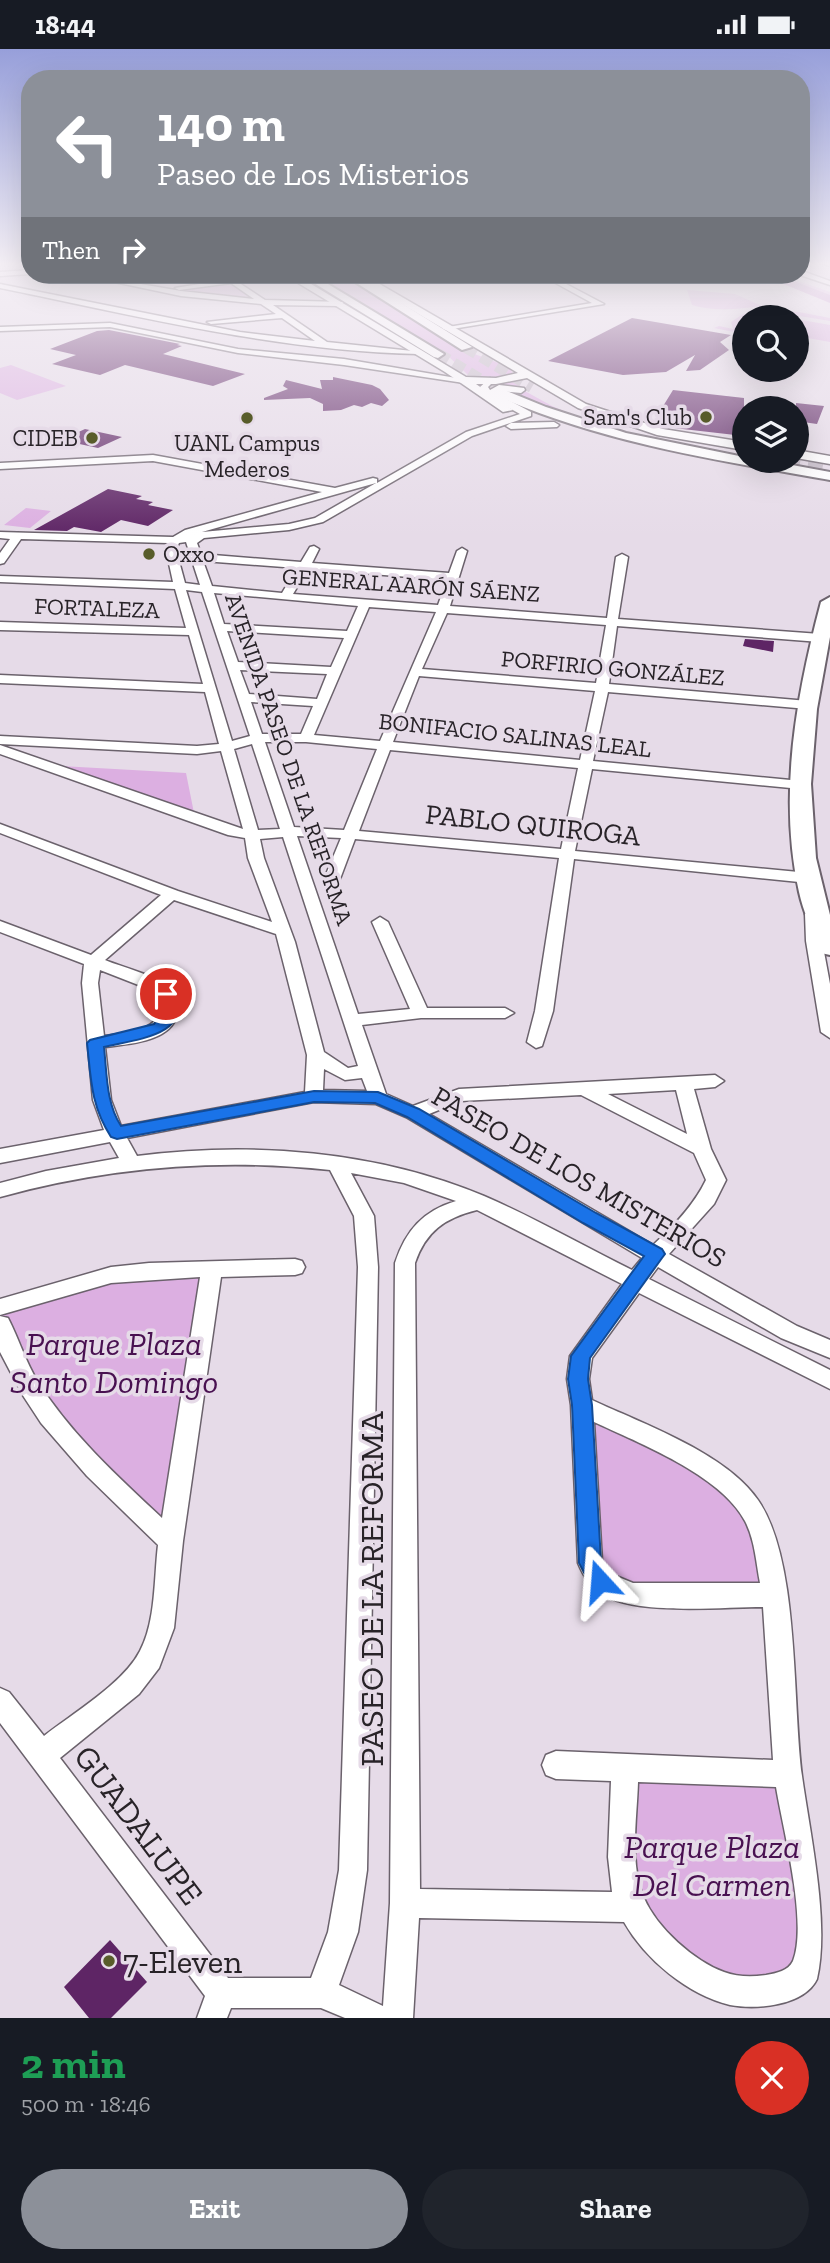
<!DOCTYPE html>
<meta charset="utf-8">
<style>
:root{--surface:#171b24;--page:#20242c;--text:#f1f3f6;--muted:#9ea1a6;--accent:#8c9099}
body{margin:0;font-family:"Zilla Slab",serif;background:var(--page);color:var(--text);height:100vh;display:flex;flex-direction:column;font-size:26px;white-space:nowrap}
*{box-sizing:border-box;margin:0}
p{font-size:23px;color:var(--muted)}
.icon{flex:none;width:38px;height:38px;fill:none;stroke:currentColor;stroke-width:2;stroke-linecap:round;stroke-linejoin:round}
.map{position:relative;height:1969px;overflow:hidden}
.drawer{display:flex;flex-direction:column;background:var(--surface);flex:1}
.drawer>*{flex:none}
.top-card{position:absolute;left:21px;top:21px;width:789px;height:214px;border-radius:28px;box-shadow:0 7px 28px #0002;background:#8c9099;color:#fff;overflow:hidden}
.controls{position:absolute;left:732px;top:256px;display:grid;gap:14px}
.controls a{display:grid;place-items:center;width:77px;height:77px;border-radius:50%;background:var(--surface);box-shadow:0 7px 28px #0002;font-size:35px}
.pin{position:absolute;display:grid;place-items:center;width:60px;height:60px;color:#fff;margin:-30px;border:4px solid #fff;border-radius:50%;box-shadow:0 2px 7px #0007}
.me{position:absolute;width:77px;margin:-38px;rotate:341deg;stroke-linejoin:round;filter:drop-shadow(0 0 5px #0008)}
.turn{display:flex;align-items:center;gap:24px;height:147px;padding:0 21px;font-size:32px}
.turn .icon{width:91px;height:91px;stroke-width:2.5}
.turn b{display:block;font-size:49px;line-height:60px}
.then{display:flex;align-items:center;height:66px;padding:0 21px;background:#0003;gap:14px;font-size:26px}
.round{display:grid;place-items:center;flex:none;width:74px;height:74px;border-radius:37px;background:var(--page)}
.summary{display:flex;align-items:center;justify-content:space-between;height:119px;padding:0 21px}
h1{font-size:42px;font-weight:700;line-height:52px;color:#1e9e55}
.action{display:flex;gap:14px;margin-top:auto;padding:14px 21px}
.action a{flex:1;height:80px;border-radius:42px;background:var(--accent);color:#fff;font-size:28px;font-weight:700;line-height:80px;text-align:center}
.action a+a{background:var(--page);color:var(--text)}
.status{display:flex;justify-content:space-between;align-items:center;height:49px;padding:0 35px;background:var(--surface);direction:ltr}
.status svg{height:19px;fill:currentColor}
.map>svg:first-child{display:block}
.green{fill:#dcafe1}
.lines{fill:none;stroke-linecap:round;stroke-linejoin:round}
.river{fill:#bd7fc5;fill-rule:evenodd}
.building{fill:#5e2565}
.highway-tunnel-far1{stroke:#c0b6c2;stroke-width:12;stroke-dasharray:12 6;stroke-linecap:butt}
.highway-tunnel{stroke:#c0b6c2;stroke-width:15;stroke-dasharray:15 8;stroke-linecap:butt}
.minor-casing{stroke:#6b626c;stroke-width:3}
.major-casing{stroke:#6b626c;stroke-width:3}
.highway-casing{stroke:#6b626c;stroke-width:4}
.minor{fill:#fff;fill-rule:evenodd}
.major{fill:#fff;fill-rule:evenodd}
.highway{fill:#fff;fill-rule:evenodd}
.route{fill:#1a73e8;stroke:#114b97;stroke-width:2}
.poi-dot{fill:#585c2a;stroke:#e6dbe8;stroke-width:2.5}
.labels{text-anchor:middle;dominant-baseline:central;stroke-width:7;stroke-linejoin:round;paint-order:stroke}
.far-poi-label{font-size:23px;fill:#282328;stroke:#e6dbe8;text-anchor:end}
.far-street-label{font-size:23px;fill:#282328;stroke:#e6dbe8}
.street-label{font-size:28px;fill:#282328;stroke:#e6dbe8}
.near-park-label{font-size:33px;font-style:italic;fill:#491151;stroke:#e6dbe8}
.near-street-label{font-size:33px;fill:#282328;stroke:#e6dbe8}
.near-poi-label{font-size:33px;fill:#282328;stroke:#e6dbe8;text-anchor:start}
</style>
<div class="status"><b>18:44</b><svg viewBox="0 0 49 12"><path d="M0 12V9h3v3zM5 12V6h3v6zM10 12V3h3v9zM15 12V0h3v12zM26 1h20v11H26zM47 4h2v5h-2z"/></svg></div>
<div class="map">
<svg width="830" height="1969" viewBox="0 0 830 1969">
<rect width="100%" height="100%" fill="#e6dbe8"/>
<!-- green -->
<path class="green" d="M308 226H349L464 301 509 318 523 341 552 357 595 375 646 390 601 379 521 350 468 326 445 304Z
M759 226H781L830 243V253Z
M234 236 248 244V249L179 242 193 238Z
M687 241 735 245 762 257C739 260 714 263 692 256Z
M765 262 799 263 830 269V272L781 264 744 268 742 275 744 285 714 279 719 277 733 280 731 273 743 265Z
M796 270 830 276V293L796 287Z
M11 316 66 337 17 351 0 344V319Z
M26 459 51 462 30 479 4 476Z
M61 717 186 724 195 769 57 719Z
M212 1220 171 1492 94 1421 0 1275V1258L76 1235Z
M582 1356 734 1439 773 1546 600 1532Z
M625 1721 788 1725 806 1920 724 1939 632 1858Z"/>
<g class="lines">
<!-- river -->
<path class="river" d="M762 226H778L830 246V254Z"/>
</g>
<!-- building -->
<path class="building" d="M632 269 731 286 720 293 729 301 700 321 686 322 695 306 666 323 623 326 548 312Z
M109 281 180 295 177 296 182 297 163 305 245 325 213 337 125 316 100 326 52 315 76 306 50 300 97 282Z
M333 328 372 336 380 340 389 351 382 357 371 354 362 358 354 356 341 361 323 362V355L310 349 264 351V349L288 340 283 337 286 331 322 340 320 331H333Z
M673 341 744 349V387L674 379 679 369 657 367Z
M796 354 824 357 817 375 796 372Z
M85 380 122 388 98 399 61 391Z
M108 440 142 447 136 450 153 453 148 456 173 461 148 477 121 471 101 483 74 478 67 482 34 481Z
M745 590 774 592 773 603 743 597Z
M110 1891 147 1933 111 1969H89L64 1938Z"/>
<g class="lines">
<!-- highway-tunnel-far1 -->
<path class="highway-tunnel-far1" d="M466 298 532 338
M438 305 502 344"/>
<!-- highway-tunnel -->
<path class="highway-tunnel" d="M762 411 830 422"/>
<!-- minor casing -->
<g class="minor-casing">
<path id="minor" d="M819 213H830V217Z
M30 221V225L0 227V223Z
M802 222 830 232V236L800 226Z
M81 226 119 231 122 228 159 226 123 232 181 242 254 250 231 234 179 241 175 239 225 231 219 226H227L265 251 343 253 340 257 273 256 327 293 422 303 418 305C277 302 138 267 0 239V235L240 283 315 292 282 269 211 275 207 273 276 265 261 255 181 247Z
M541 226H549L604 255 446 281 442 279 592 254Z
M110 274 238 300 344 310 468 331 464 334 344 316 238 304 110 278 0 282V278Z
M490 329 494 332 488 338 490 341 499 336 524 339 525 341 521 344 501 342 497 345 531 363V367L472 387 323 473 289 481 204 489 197 494 201 505 301 513 310 498 314 497 319 500 312 514 449 524 457 502 462 499 467 502 450 557 607 569 616 508 622 505 628 508 618 570 820 585 826 589 820 593 617 577 609 635 808 652 815 656 808 660 608 643 593 712 801 732 808 736 801 740 592 720 575 802 809 824 817 829 809 834 574 810 553 962 542 997 536 999 527 993 535 962 559 809 355 790 340 830 332 835 324 830 341 789 297 787 358 965 410 960 372 873 380 868 388 873 427 959H505L514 964 505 969H421L362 976 386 1045 413 1057 459 1040 715 1026 724 1032 715 1038 694 1040 711 1100 726 1131 714 1155 669 1205 797 1277 830 1291V1309L781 1289 658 1218 649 1230 830 1321V1340L639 1244 592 1309 589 1330 592 1351C643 1375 726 1404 758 1451 800 1512 792 1652 802 1727 810 1785 830 1874 817 1930 804 1957 756 1961 730 1956 688 1946 645 1910 624 1873L419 1869 413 1969H345L321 1959H231L227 1969H197L205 1947 0 1674V1639L9 1643 44 1687C73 1664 123 1635 140 1602 156 1572 154 1529 158 1496L87 1427 41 1374 22 1345 0 1303V1267L8 1269C19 1290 25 1312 38 1333 71 1385 117 1427 162 1469L200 1228 111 1234 0 1266V1250L111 1218 149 1214 295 1210 302 1212 305 1218 302 1224 295 1226 221 1228 183 1492 174 1579 159 1619 139 1645 60 1709 228 1929H311L328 1883 339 1821 358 1218 354 1167 330 1121C218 1109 109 1118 0 1148V1134L46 1122 119 1109 110 1093 0 1114V1100L104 1081 93 1051 82 934 84 915 0 883V872L91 906 161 846 0 784V775L178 842 272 873 248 809 245 789 228 786 0 705V696L243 780 221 702 197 705 0 695V687L197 697 219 695 205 643 0 634V626L203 635 189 586 0 581V573L186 579 175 540 0 533V527L173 533 166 501 168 494 21 490 4 514 0 515V504L10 490 0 489V483L173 488 185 481 322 443 153 412 0 420V414L153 406 335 439 373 429 377 430V434L466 383 520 365 482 344 480 338ZM376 434 315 469 289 475 202 483ZM186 493 200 536 185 534 176 501 179 494ZM203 512 297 519 282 544 212 537ZM308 520 447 531 438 556 293 545ZM186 541 202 543 250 687 232 692ZM214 544 358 557 347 582 224 575ZM369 558 436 563 380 692 314 686ZM447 564 606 576 596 634 422 620ZM227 582 344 589 331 618 238 613ZM240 621 327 625 317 650 249 645ZM419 627 595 642 580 711 393 693ZM251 653 313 657 301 685H262ZM265 693H306L377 700 344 781 294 778ZM252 695 280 780 258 781 234 700ZM390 701 578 719 561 800 359 782ZM283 788 358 1017 348 1019 324 1003 295 893 264 809 260 790ZM174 851 276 885 307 1006 305 1043 121 1077 111 1051 105 998C129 995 175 993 178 961 178 952 173 942 166 937 150 924 124 919 105 911ZM100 921 141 937 157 947C171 981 127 984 104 987L98 934ZM324 1020 345 1031 362 1029 367 1042 323 1041ZM676 1041 687 1085 608 1045ZM581 1046 694 1104 706 1131C694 1156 674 1177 653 1196L429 1065 461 1052ZM314 1053 376 1055 406 1068 642 1209 632 1221C583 1197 535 1169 484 1147 377 1102 252 1092 137 1107L127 1089ZM351 1124 404 1134 456 1152C423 1162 406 1181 395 1214L390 1854 383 1957 339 1936 358 1883 367 1821 378 1218 374 1167ZM477 1161 622 1235 570 1307 567 1330 571 1356 578 1514C583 1526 589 1537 600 1544 634 1567 721 1558 763 1558L773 1711 556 1702 546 1706 542 1716 546 1726 556 1730 611 1732 608 1808 612 1843 420 1840 415 1214C426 1182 445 1169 477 1161ZM594 1373C639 1394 721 1426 745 1472 755 1491 756 1514 760 1534H633L616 1527 602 1512ZM638 1733 776 1738C783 1781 808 1873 793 1912 788 1922 777 1924 766 1926 753 1928 737 1928 724 1923 694 1912 657 1879 644 1849 629 1815 637 1769 638 1733Z
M554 373 559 376 557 378 511 380 506 377 511 374Z
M813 860 821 865 822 892 830 935V989L821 983 806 892 805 865Z"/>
</g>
<!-- major casing -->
<g class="major-casing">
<path id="major" d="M285 226H296L466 328 496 329 518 324 353 226H364L586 355 663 380 744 393V401L657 386 578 359 527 329 496 335H476L513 361 503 363 445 323Z
M796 401 830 407V415L796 409Z"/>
</g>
<!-- highway casing -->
<g class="highway-casing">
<path id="highway" d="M301 226H313L444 305 438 309 434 308Z
M344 226H356L472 298 462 301Z
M502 340 546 358 626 384 744 408V411H765L830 423V431C716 411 604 394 497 347L495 344Z
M830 548V588L817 660 811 735 816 809 830 866V906L821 904 818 899C812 881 803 862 799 843 778 747 796 647 821 553Z"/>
</g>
<!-- minor -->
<use href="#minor" class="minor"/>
<!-- major -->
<use href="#major" class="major"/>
<!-- highway -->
<use href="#highway" class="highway"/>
</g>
<!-- sky -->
<linearGradient id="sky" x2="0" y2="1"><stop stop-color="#979fda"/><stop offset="0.44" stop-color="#f4eff5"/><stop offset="1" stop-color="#f4eff5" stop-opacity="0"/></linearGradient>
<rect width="830" height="488" fill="url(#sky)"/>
<!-- route -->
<path class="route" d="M166 940 171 941C199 986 132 991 104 998 107 1025 106 1054 121 1077L314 1042 378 1043 419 1060 596 1164 662 1200 665 1205 662 1209 590 1309 588 1330 592 1356 601 1512 611 1532 608 1539 600 1542 592 1539 579 1514 572 1356 568 1330 571 1307 644 1207 583 1174 407 1068 375 1054 314 1053 117 1090 111 1088C91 1057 91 1031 87 994L90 991 154 975C162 966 163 956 158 945Z"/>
<!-- markers -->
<g class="poi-dot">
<circle cx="706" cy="368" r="7"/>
<circle cx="247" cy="369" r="7"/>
<circle cx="92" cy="389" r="7"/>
<circle cx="149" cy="505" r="7"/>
<circle cx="109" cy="1912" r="7"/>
</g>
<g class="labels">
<!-- far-poi labels -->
<g class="far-poi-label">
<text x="692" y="368">Sam's Club</text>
<text x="78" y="389">CIDEB</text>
<text x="247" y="394" text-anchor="middle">UANL Campus<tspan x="247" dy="26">Mederos</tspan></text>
<text x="163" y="505" text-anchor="start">Oxxo</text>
</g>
<!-- far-street labels -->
<g class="far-street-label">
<text transform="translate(411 536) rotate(4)">GENERAL AARÓN SÁENZ</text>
<text transform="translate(97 559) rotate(2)">FORTALEZA</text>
<text transform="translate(613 619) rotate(5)">PORFIRIO GONZÁLEZ</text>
<text transform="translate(515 686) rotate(6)">BONIFACIO SALINAS LEAL</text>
<text transform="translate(289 710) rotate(71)">AVENIDA PASEO DE LA REFORMA</text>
</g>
<!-- street labels -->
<g class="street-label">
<text transform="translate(533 776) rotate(6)">PABLO QUIROGA</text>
<text transform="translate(579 1128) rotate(30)">PASEO DE LOS MISTERIOS</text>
</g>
<!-- near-park labels -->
<g class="near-park-label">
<text x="114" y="1294">Parque Plaza<tspan x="114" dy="38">Santo Domingo</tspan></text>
<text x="712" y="1797">Parque Plaza<tspan x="712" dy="38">Del Carmen</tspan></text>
</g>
<!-- near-street labels -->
<g class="near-street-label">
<text transform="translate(371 1540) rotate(-90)">PASEO DE LA REFORMA</text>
<text transform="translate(139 1776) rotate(53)">GUADALUPE</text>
</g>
<!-- near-poi labels -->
<g class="near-poi-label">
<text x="123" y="1912">7-Eleven</text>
</g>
</g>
</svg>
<div class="controls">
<a><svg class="icon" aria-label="search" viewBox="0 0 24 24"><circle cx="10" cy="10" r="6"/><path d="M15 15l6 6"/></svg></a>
<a><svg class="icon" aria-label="layers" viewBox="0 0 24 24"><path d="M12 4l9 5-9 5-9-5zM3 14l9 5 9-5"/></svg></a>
</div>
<div class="pin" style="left:166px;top:945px;background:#d93025"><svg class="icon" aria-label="arrive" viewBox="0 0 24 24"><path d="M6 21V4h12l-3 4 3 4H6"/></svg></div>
<svg class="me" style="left:600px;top:1532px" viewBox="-20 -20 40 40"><path d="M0-17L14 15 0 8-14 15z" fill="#1a73e8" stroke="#fff" stroke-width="4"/></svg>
<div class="top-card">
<div class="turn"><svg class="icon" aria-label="left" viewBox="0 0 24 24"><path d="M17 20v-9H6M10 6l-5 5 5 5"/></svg><div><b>140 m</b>Paseo de Los Misterios</div></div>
<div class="then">Then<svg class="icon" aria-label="right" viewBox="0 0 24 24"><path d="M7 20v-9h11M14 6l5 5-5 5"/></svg></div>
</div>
</div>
<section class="drawer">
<div class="summary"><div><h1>2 min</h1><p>500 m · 18:46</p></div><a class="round" style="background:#d93025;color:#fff"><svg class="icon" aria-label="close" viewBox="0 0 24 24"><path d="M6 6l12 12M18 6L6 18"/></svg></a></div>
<div class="action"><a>Exit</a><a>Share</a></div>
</section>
